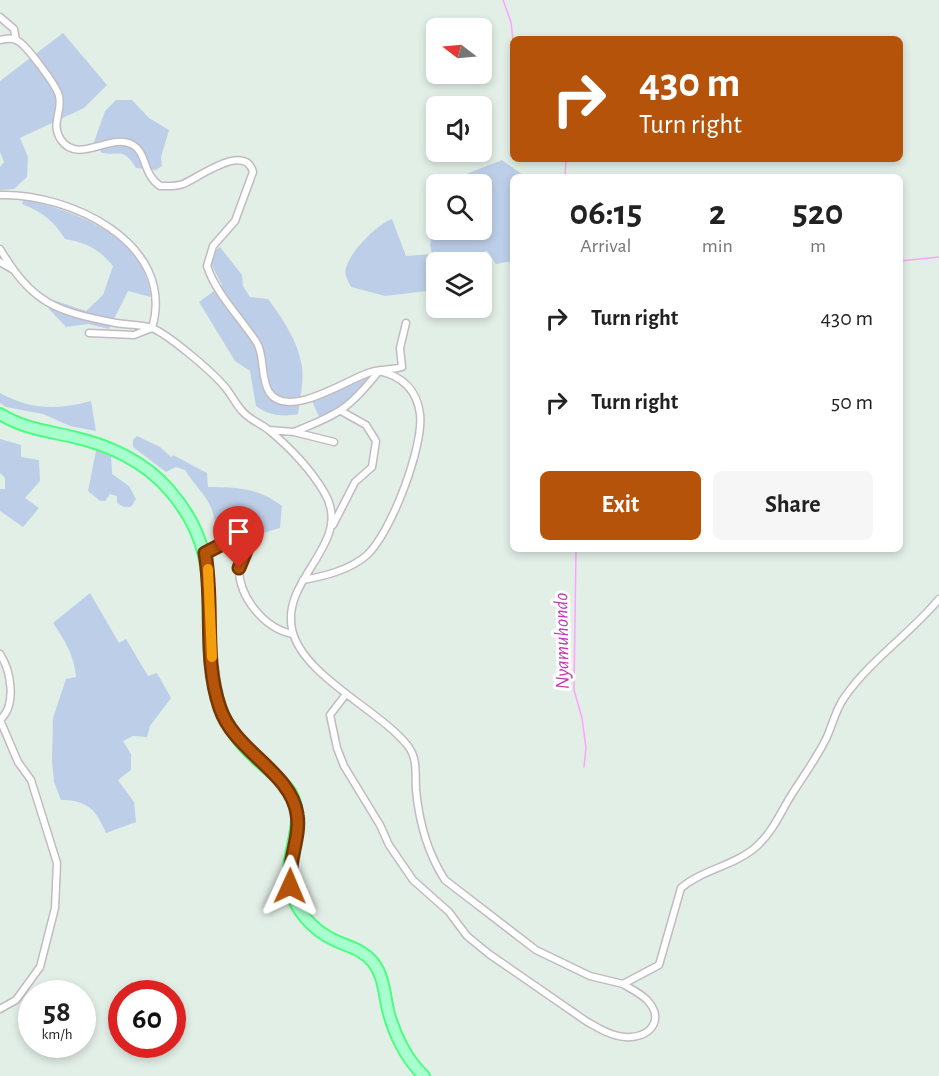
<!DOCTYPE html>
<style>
:root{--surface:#fff;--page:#f6f6f6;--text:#222;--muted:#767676;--accent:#b45309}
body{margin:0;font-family:"Alegreya Sans",sans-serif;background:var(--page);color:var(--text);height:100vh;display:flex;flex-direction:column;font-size:22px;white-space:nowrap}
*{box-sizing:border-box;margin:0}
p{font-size:20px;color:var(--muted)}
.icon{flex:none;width:33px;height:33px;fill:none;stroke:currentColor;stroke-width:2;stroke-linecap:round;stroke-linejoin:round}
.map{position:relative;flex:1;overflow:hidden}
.sheet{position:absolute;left:510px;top:174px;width:393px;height:378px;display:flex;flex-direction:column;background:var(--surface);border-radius:9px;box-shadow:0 3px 9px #0003}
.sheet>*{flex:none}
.guide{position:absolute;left:510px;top:36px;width:393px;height:126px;border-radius:9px;box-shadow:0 3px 9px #0003;background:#b45309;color:#fff;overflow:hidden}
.needle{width:39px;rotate:286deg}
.tools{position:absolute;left:426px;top:18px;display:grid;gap:12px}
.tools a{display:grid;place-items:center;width:66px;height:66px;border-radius:9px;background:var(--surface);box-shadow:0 3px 9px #0003;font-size:30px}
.speed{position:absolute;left:18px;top:980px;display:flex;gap:12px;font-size:30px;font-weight:700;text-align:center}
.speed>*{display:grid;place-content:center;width:78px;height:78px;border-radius:50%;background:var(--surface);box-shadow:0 3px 9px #0003;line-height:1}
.speed small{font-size:15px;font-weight:400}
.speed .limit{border:9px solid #d22;background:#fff;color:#111}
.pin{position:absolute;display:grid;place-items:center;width:51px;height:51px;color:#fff;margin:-62px -26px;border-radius:50% 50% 50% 0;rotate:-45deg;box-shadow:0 0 6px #0007}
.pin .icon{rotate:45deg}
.me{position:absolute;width:66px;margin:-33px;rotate:1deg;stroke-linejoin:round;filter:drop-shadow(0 0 4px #0008)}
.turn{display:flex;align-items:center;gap:21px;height:126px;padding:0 30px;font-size:27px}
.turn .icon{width:78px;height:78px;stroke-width:2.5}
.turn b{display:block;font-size:42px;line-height:51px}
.eta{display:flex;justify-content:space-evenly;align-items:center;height:102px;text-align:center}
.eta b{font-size:36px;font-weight:700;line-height:42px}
.primary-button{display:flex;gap:12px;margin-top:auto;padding:12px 30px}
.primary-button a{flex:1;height:69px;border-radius:9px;background:var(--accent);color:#fff;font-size:24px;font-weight:700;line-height:69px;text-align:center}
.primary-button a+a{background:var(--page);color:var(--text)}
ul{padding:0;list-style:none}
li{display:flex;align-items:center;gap:18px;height:84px;padding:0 30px}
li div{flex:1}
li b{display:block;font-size:22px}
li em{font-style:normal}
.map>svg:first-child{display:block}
.green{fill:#bdcfe8}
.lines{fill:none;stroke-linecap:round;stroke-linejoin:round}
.stream{stroke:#ffa2fd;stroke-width:1.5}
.minor-casing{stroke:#c2bac1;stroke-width:9}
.primary-casing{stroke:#4efc83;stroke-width:14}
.minor{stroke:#fff;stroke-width:6}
.primary{stroke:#a7ffcd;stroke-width:10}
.route-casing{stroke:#753606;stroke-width:15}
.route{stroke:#b45309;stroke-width:10}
.slow{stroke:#f59e0b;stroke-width:10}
.labels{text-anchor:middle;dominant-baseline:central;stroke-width:6;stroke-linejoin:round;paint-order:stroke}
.water-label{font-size:20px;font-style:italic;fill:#c339b5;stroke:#fff}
</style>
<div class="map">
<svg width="939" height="1076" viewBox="0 0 939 1076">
<rect width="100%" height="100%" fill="#e2efe7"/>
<!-- green -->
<path class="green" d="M63 33 107 85 84 108 20 138 28 157 27 177 14 189 0 190V167L4 162 0 152V81Z
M116 100H132L149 118 169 130 161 157 162 166 156 170 136 168C123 147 121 156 102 153L94 142 105 111Z
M502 160 526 177H513V261L496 264 487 251 464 258V262H436V290L385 296 351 287C348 281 344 275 346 268 349 253 377 224 392 219L406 256 432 254 430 245 436 215V230H482V184H441Z
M24 198C78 214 142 233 151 297L128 291 109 329 88 324 66 327 49 309 47 298 86 311 103 295 113 266C99 249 87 243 65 239 54 221 42 212 22 204Z
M220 247 242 275 243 286 250 297 268 299C281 316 297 340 301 362 305 376 300 399 298 414 282 417 270 416 256 406L250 371 235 361 199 302 222 285 211 264 214 251Z
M368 376 370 377 346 403 320 419 312 401Z
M0 393C31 410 58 410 91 401L96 431 70 426 43 414 6 407 0 403Z
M137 436 160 447 171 457 173 455 207 473 208 487C236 487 260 488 282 506L280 528 259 534 246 527 224 535 216 532C214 499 201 495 185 470L176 467 166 472 133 447V440Z
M0 439 21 445V457L39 460 40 481 25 498 39 508 23 527 0 511V489H5V478L0 473Z
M97 446 111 452 112 474 129 486 136 499 131 507H124L117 503V496L110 494 105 501H100L88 491Z
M90 593 119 643 126 639 148 676 157 673 171 698 150 726 147 737 133 736 123 741 131 754V770L118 780 134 802 136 822 106 833C96 810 88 800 61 800L54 782 52 761 53 718 66 679 76 677C75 657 64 639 53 623Z"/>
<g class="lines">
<!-- stream -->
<path class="stream" d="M503 0 511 22 513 41
M565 177 566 159
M900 261 939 257
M576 549 574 690 582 718 586 748 584 767"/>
<!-- minor casing -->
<g class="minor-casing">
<path id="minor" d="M0 17 14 29 16 40
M0 40C6 39 12 37 18 41 26 45 57 86 59 96 63 112 50 123 61 140 79 165 110 132 133 145 147 153 142 173 160 186 168 186 175 187 183 184 198 178 245 142 253 172L235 221 213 246 207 266C216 294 241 318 257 343 265 357 260 377 269 392 288 421 349 378 371 372 381 369 393 370 402 367L400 348 406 323
M0 195C69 193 177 243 152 328L134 335 89 333
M0 249C33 304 55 311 116 323 127 325 140 324 152 328 169 335 217 375 228 391 234 399 237 406 244 413 252 421 262 424 270 431 289 447 311 470 324 492 355 543 281 577 292 629 301 675 380 710 408 746 418 759 415 775 416 790 419 821 428 854 445 880L536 950 590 976 623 984 659 965 681 888C703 869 735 866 757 846 774 830 780 813 792 794 804 775 816 759 826 739 832 726 836 709 844 698 870 660 910 634 939 599
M0 262 12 269
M269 430 294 432 334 442
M294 432C339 414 349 409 379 371
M333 525 355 482 372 467 376 441 366 425 341 411
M205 553 240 535 245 536C251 548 240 555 239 567 238 597 265 629 293 634
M303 580C325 576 350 570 367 555 391 533 424 446 420 414 417 390 402 376 379 371
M0 654C11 671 17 705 0 720
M346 694 330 715 337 748 344 766 380 825 389 845 413 880 449 912 467 936 489 954 586 1021C598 1028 611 1036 625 1037 649 1039 666 1020 647 1000 640 993 631 989 623 984
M0 720 18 762 31 780 57 863 55 908 40 967 16 1000 0 1009"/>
</g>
<!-- primary casing -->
<g class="primary-casing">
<path id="primary" d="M0 414C22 428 47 431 73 437 109 445 146 462 170 491 230 560 197 616 216 694 222 722 240 745 262 764 272 773 284 782 291 793 308 824 283 854 290 886 294 910 313 930 334 940 349 947 362 949 373 962 385 978 384 996 389 1014 395 1036 407 1060 424 1076"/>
</g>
<!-- minor -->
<use href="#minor" class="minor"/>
<!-- primary -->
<use href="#primary" class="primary"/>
</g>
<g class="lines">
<!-- route casing -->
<g class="route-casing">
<path id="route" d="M239 568 248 546 245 536 240 535 205 553C214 604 203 659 220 708 234 751 291 772 297 814 301 836 288 860 290 886"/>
</g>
<!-- route -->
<use href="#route" class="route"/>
<!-- slow -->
<path class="slow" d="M208 569 212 657"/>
</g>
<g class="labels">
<!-- water labels -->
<g class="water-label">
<text transform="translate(562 641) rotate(-91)">Nyamuhondo</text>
</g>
</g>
</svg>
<div class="tools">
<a><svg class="needle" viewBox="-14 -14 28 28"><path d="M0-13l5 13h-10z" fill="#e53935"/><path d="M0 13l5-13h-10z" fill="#767676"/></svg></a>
<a><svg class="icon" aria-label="sound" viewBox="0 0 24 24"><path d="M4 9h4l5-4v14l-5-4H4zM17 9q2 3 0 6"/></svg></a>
<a><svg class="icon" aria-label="search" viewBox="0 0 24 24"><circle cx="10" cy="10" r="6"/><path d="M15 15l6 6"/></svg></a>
<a><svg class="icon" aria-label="layers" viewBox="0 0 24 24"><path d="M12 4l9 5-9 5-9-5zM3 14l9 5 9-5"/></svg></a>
</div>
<div class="speed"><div>58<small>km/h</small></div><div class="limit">60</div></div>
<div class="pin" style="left:239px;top:568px;background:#d93025"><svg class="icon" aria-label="arrive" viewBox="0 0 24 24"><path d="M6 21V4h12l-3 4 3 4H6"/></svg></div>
<svg class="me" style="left:290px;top:886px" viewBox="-20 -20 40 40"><path d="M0-17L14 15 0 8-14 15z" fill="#b45309" stroke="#fff" stroke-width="4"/></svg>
<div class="guide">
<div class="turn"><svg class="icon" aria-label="right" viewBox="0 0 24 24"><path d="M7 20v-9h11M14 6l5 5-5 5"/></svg><div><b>430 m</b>Turn right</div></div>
</div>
<section class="sheet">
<div class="eta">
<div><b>06:15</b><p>Arrival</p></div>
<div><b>2</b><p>min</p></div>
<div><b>520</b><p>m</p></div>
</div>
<ul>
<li><svg class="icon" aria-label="right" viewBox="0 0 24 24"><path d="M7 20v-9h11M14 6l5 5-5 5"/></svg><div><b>Turn right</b></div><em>430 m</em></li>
<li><svg class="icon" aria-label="right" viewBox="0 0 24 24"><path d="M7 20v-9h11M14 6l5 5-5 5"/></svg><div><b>Turn right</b></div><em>50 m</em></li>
</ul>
<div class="primary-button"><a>Exit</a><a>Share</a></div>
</section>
</div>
